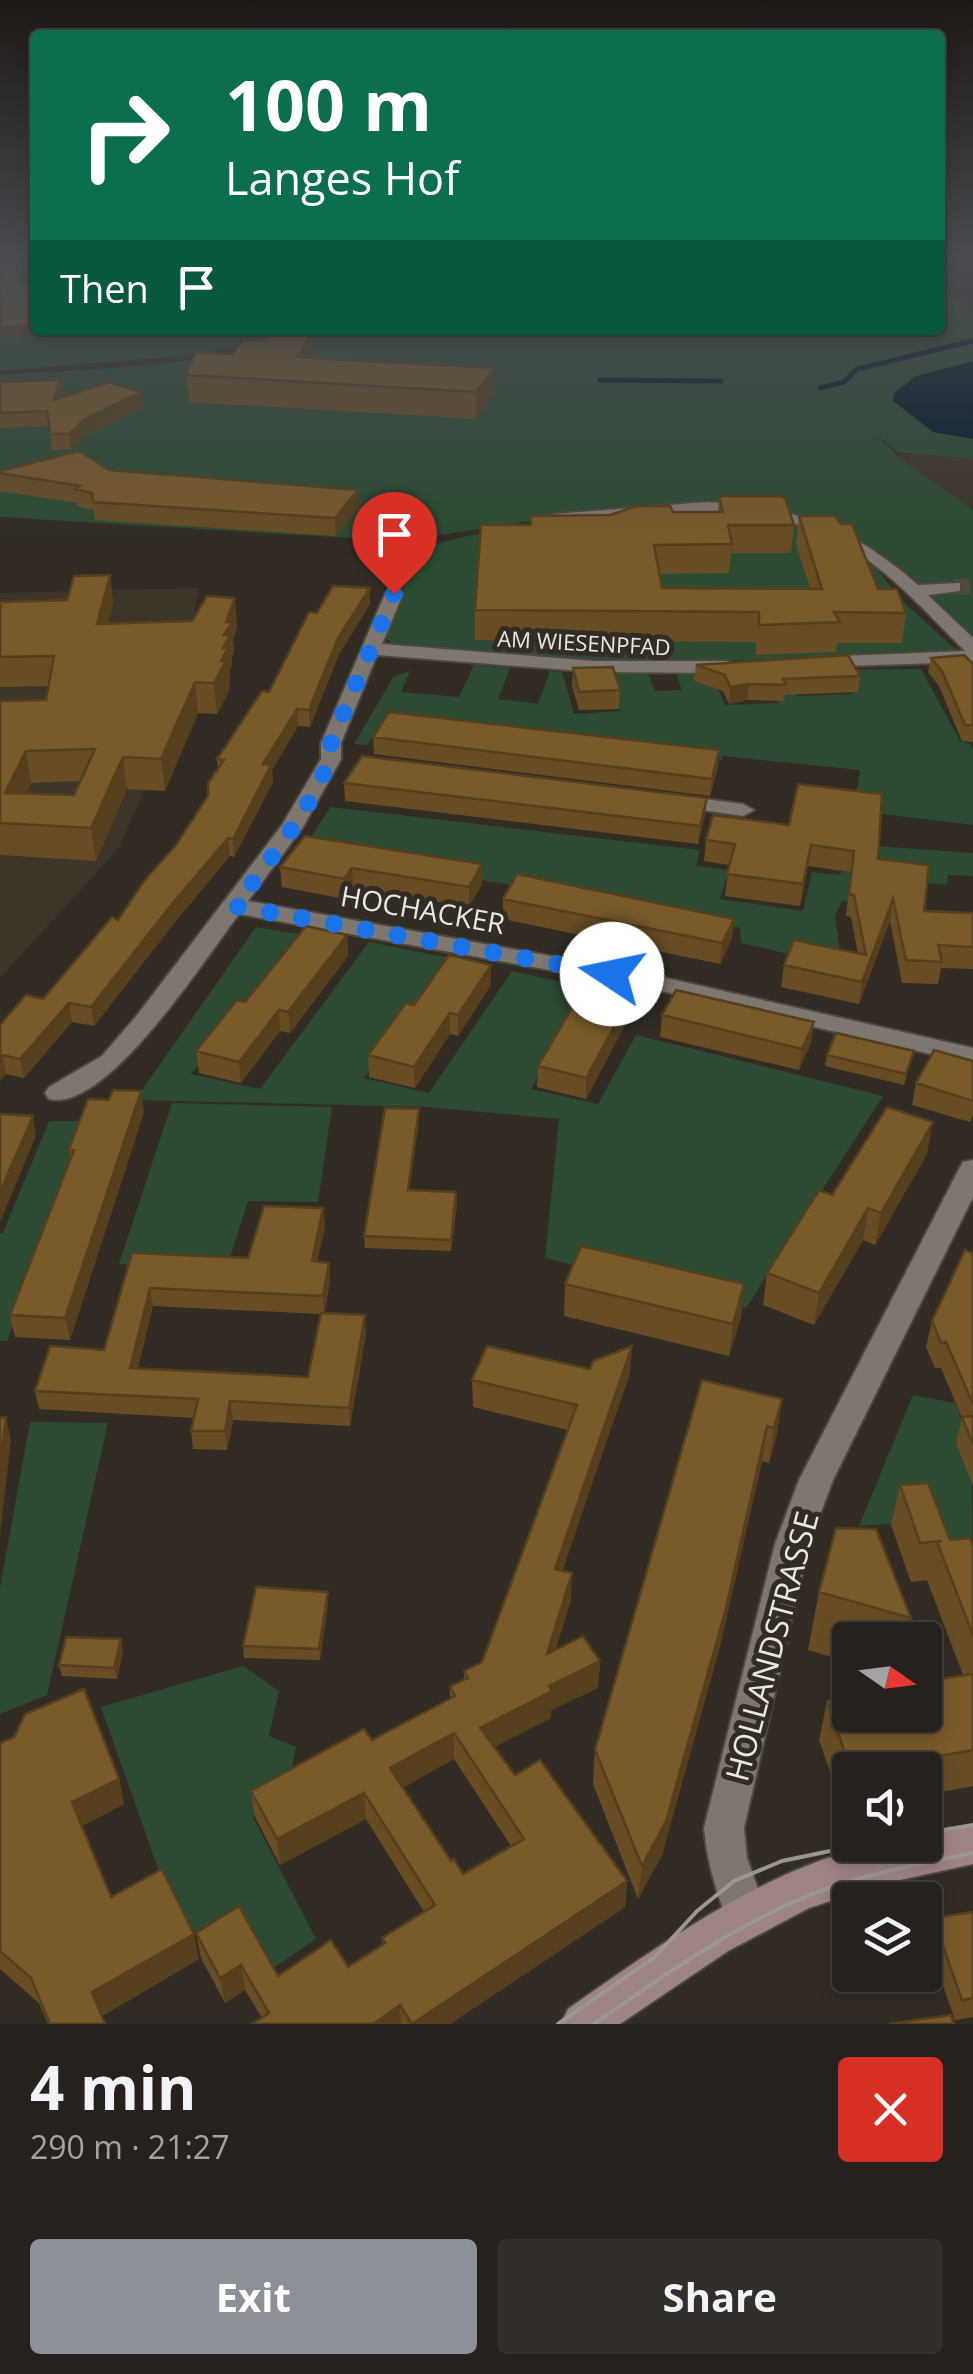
<!DOCTYPE html>
<meta charset="utf-8">
<style>
:root{--surface:#26211c;--page:#322e29;--text:#f1f3f6;--muted:#a4a3a3;--line:#423e3b;--accent:#8c9099}
body{margin:0;font-family:"Open Sans",sans-serif;background:var(--page);color:var(--text);height:100vh;display:flex;flex-direction:column;font-size:38px;white-space:nowrap}
*{box-sizing:border-box;margin:0}
p{font-size:32px;color:var(--muted)}
.icon{flex:none;width:55px;height:55px;fill:none;stroke:currentColor;stroke-width:2;stroke-linecap:round;stroke-linejoin:round}
.map{position:relative;height:2024px;overflow:hidden}
.details{display:flex;flex-direction:column;background:var(--surface);flex:1}
.details>*{flex:none}
.banner{position:absolute;left:30px;top:30px;width:915px;height:305px;border-radius:10px;box-shadow:0 5px 15px #0003,0 0 0 2px var(--line);background:#0b6e4f;color:#fff;overflow:hidden}
.needle{width:65px;rotate:104deg}
.controls{position:absolute;left:832px;top:1622px;display:grid;gap:20px}
.controls a{display:grid;place-items:center;width:110px;height:110px;border-radius:10px;background:var(--surface);box-shadow:0 5px 15px #0003,0 0 0 2px var(--line);font-size:50px}
.pin{position:absolute;display:grid;place-items:center;width:85px;height:85px;color:#fff;margin:-102px -42px;border-radius:50% 50% 50% 0;rotate:-45deg;box-shadow:0 0 10px #0007}
.pin .icon{rotate:45deg}
.me{position:absolute;width:110px;margin:-55px;rotate:281deg;stroke-linejoin:round;filter:drop-shadow(0 0 8px #0008)}
.turn{display:flex;align-items:center;gap:35px;height:210px;padding:0 30px;font-size:45px}
.turn .icon{width:130px;height:130px;stroke-width:2.5}
.turn b{display:block;font-size:70px;line-height:85px}
.then{display:flex;align-items:center;height:95px;padding:0 30px;background:#0003;gap:20px;font-size:38px}
.round{display:grid;place-items:center;flex:none;width:105px;height:105px;border-radius:10px;background:var(--page)}
.headline{display:flex;align-items:center;justify-content:space-between;height:170px;padding:0 30px}
h1{font-size:60px;font-weight:700;line-height:75px}
.action{display:flex;gap:20px;margin-top:auto;padding:20px 30px}
.action a{flex:1;height:115px;border-radius:10px;background:var(--accent);color:#fff;font-size:40px;font-weight:700;line-height:115px;text-align:center}
.action a+a{background:var(--page);color:var(--text)}
.map>svg:first-child{display:block}
.built{fill:#3e3529}
.green{fill:#2c4b32}
.water{fill:#03192b}
.lines{fill:none;stroke-linecap:round;stroke-linejoin:round}
.stream{stroke:#03192b;stroke-width:5}
.minor-tunnel{stroke:#4e4841;stroke-width:16;stroke-dasharray:16 9;stroke-linecap:butt}
.minor-casing{stroke:#4c4741;stroke-width:4}
.secondary-casing{stroke:#4c4741;stroke-width:4}
.minor{fill:#7e776f;fill-rule:evenodd}
.secondary{fill:#9e8383;fill-rule:evenodd}
.tram{stroke:#9b9690;stroke-width:4}
.wall{fill:#684d24;fill-rule:evenodd}
.shaded-wall{fill:#553f1d}
.building{fill:#795a2a;stroke:#553f1d;stroke-width:2.5;fill-rule:evenodd}
.route{stroke:#1a73e8;stroke-width:18;stroke-dasharray:0 32.4}
.labels{text-anchor:middle;dominant-baseline:central;stroke-width:10;stroke-linejoin:round;paint-order:stroke}
.far-street-label{font-size:22px;fill:#eae6e1;stroke:#322c25}
.street-label{font-size:28px;fill:#eae6e1;stroke:#322c25}
.near-street-label{font-size:32px;fill:#eae6e1;stroke:#322c25}
</style>
<div class="map">
<svg width="973" height="2024" viewBox="0 0 973 2024">
<rect width="100%" height="100%" fill="#322c25"/>
<!-- built -->
<path class="built" d="M898 452 973 459V510L900 458Z
M199 588 174 721 119 848 0 978V593Z"/>
<!-- green -->
<path class="green" d="M19 257H35V330H940V287L965 304 973 315V459L898 452 874 433 900 458 973 510V636L907 578 812 523 685 505 587 512 401 541 0 517V375C60 370 224 367 269 339L192 355 0 371V267L18 266Z
M720 509 809 526 864 554 903 601 959 653 626 664 395 645 385 638 418 548 476 534 646 515 634 511Z
M474 665 510 668 498 699 538 704 550 671 562 672 574 714 620 711 610 674H648L655 691 682 690 676 673H711L725 705 779 703 763 670 784 669 797 696 852 694 842 670 921 669 960 741 970 744 973 750V825L866 812 855 803 860 770 723 756 721 760 381 725 367 745 354 744 394 676 410 671 401 692 459 697Z
M331 807 700 850 696 866 729 870 720 899 803 911 812 872 840 875 847 844 973 853V876L948 875 947 885 874 877 866 900 842 901 835 916 842 966 741 943 740 928 643 907 302 850Z
M256 927 305 935 191 1074 260 1089 369 942 449 958 364 1078 429 1093 512 971 585 987 531 1089 598 1104 636 1035 883 1096 746 1308 545 1258 559 1119 427 1107 135 1100Z
M172 1103 332 1107 318 1202 248 1201 226 1270 119 1264Z
M49 1121H91L7 1341H0V1233H3Z
M913 1395 955 1403 971 1442 973 1576 919 1522 859 1526Z
M30 1422 108 1423 47 1695 0 1714V1588Z
M243 1666 279 1691 269 1736 296 1747 286 1799 253 1817 316 1939 269 1971 245 1926 187 1933 167 1894 101 1707Z"/>
<!-- water -->
<path class="water" d="M973 361V439L933 432 893 401 894 393 916 376Z"/>
<g class="lines">
<!-- stream -->
<path class="stream" d="M600 380 721 381
M820 388 844 382 857 369 973 341"/>
<!-- minor-tunnel -->
<path class="minor-tunnel" d="M954 587 973 586"/>
<!-- minor casing -->
<g class="minor-casing">
<path id="minor" d="M707 502C795 507 851 526 918 585L960 583V591L928 595 973 638V662L810 667 808 663 817 657 965 651C928 614 891 572 845 545 757 495 650 512 554 524L546 519 554 514Z
M394 589 403 594 382 644 594 661H727L736 667 727 673 594 672 377 655 341 743V759L303 827 248 901 644 973 973 1048V1064L644 987 239 914C207 956 106 1114 49 1099L45 1093 49 1087 102 1056 138 1014 282 825 321 759V743L385 594Z
M674 795 743 804 754 810 743 816 667 805 663 801 667 797Z
M973 1160V1197L833 1480 809 1544 744 1828 747 1858 768 1917 762 1932 747 1938 732 1932C718 1898 707 1864 704 1828L775 1544 799 1480 959 1169 963 1162Z"/>
</g>
<!-- secondary casing -->
<g class="secondary-casing">
<path id="secondary" d="M973 1826V1864L882 1884 809 1908 728 1951 620 2024H561L568 2009C654 1949 773 1862 879 1845 894 1843 910 1845 925 1845V1835Z"/>
</g>
<!-- minor -->
<use href="#minor" class="minor"/>
<!-- secondary -->
<use href="#secondary" class="secondary"/>
<!-- tram -->
<path class="tram" d="M925 1833 973 1825
M558 2024 655 1957 697 1911 734 1881 782 1861 859 1845
M594 2024C664 1975 737 1923 818 1892 868 1873 921 1864 973 1853"/>
</g>
<!-- wall -->
<path class="wall" d="M264 341 314 357 313 358 494 368V394L476 419 189 402 186 375 233 354Z
M60 380 61 398 143 407 87 435 71 449 52 450 49 426 0 428V382Z
M109 470 359 508 336 536 95 520 94 510 77 506V503L0 491V471Z
M719 496 794 525 791 553H731L729 573 659 574 662 588H810L796 544 799 516 906 613 902 643H837L836 652 756 655V642L475 640V610L610 515 718 512Z
M110 575 113 604 108 623 237 627 233 639 234 652 232 656V664L230 669 229 691 217 714 198 713 165 791 127 789 96 861 0 855V701L46 700 48 686 0 687V602L67 600ZM80 781 74 795 26 793 31 783Z
M370 604 339 654 310 727 298 726 272 770 273 782 234 857 230 856 175 922 94 1026 72 1022 24 1078 6 1074 0 1081V1025L43 999 118 920 176 845 208 796 218 769 217 759 269 692 317 613Z
M931 658 973 664V742L962 741 939 686 928 672Z
M696 665 860 676 858 692 785 695 784 701 747 700 729 704 723 691 694 681Z
M573 668 620 690 619 709 579 710 572 686Z
M373 737 718 767 710 796 374 754Z
M344 783 705 815 698 844 345 801Z
M789 825 878 859 924 911 973 913V969L941 968 938 984 902 983 890 921 859 1004 781 987 784 965 858 954 851 917 846 916 851 872 808 866 800 906 725 896 729 865 704 861 706 840Z
M305 836 482 884 469 907 353 888 345 899 282 887 280 867Z
M503 899 732 939 720 964 503 919Z
M347 935 348 956 290 1033 280 1031 241 1083 199 1073 196 1051 245 1002Z
M491 985 458 1036 450 1034 415 1088 369 1077 368 1055 414 1005Z
M630 1015 586 1099 537 1087 538 1066Z
M662 1015 811 1043 799 1070 660 1037Z
M914 1051 904 1085 825 1066 827 1055Z
M973 1061V1115L970 1122 912 1105 916 1083Z
M419 1109V1120L409 1190 457 1204 451 1251 365 1248 364 1236Z
M144 1112 70 1340 15 1337 10 1315 71 1159 69 1149Z
M927 1154 875 1245 863 1240 814 1325 763 1305 767 1273 832 1195Z
M323 1208 325 1227 317 1262 329 1263 330 1281 324 1313 366 1333 350 1426 233 1420 227 1450 193 1449 191 1431 194 1418 39 1409 35 1391 104 1350 132 1253 248 1258ZM153 1306 321 1314 308 1377 138 1368Z
M973 1253V1486L956 1443 962 1418 941 1368H935L926 1347 932 1321Z
M565 1284 741 1317 729 1356 564 1316Z
M590 1369 630 1373 562 1571 571 1600 555 1650 600 1661 598 1688 551 1710V1718L494 1747 515 1775 627 1881 625 1907 450 2024H252L262 2018 245 1990 225 2003 201 1958 196 1933 278 1976 348 1967 383 1945 382 1938 424 1912 366 1819 280 1865 255 1817 251 1791 372 1740 450 1699V1686L464 1680V1671L482 1662 568 1430 473 1407 472 1380ZM454 1759 511 1846 463 1874 451 1861 403 1787Z
M782 1399 777 1434 769 1463 762 1461 720 1646 662 1855 638 1899 593 1784 595 1750Z
M900 1485 950 1540 973 1546V1786L925 1795V1770H850V1808L843 1810 819 1740 827 1701 836 1700 835 1697 842 1660 808 1650 819 1592 911 1618 906 1640H850V1715L963 1675 927 1580 911 1582 891 1525Z
M328 1592V1603L320 1660 244 1658 243 1646Z
M123 1650 117 1679 62 1676 59 1665Z
M0 1743 119 1779 124 1804 82 1826 111 1897 199 1959 102 2016 105 2024H48L39 2003 0 1969Z
M973 1911V2017L955 2020 927 1939 933 1918Z"/>
<!-- shaded-wall -->
<path class="shaded-wall" d="M35 325V330H55L56 334 0 338V328Z
M312 332 314 357 298 383 297 357Z
M494 368V394L476 419V392Z
M60 380 62 394 56 415 54 400Z
M141 392 143 407 87 435 71 449 69 434 85 419Z
M358 490 359 508 336 536 335 518Z
M110 575 113 604 101 653 97 624Z
M370 588V604L339 654 310 727 309 710 338 638Z
M235 598 237 627 233 639 234 652 232 656V664L230 669 229 691 217 714 214 683 223 648 226 622Z
M195 682 198 713 165 791 161 759Z
M749 684 747 700 729 704 730 687Z
M297 709 298 726 272 770 273 782 234 857 233 839 263 764Z
M719 750 718 767 710 796 712 779Z
M26 751 31 783 11 825 5 793Z
M123 757 127 789 96 861 91 828Z
M707 798 705 815 698 844 700 826Z
M228 838 230 856 175 922 94 1026 91 1007 172 904Z
M811 845 808 866 800 906 803 884Z
M482 864V884L469 907V887Z
M352 868 353 888 345 899 344 879Z
M893 899 890 921 859 1004 862 982Z
M734 919 732 939 720 964 722 943Z
M347 935 348 956 290 1033 288 1012Z
M491 965V985L458 1036V1015Z
M632 994 630 1015 586 1099V1078Z
M69 1003 72 1022 24 1078 20 1059Z
M279 1010 280 1031 241 1083 239 1062Z
M450 1013V1034L415 1088 414 1067Z
M814 1022 811 1043 799 1070 802 1049Z
M2 1055 6 1074 0 1081V1057Z
M141 1091 144 1112 70 1340 65 1318Z
M419 1109V1120L408 1201V1190Z
M33 1116 36 1136 0 1222V1192Z
M933 1122 927 1154 875 1245 881 1213Z
M456 1192 457 1204 451 1251V1240Z
M323 1208 325 1227 313 1279 312 1261Z
M868 1208 863 1240 814 1325 819 1293Z
M329 1263 330 1281 324 1315 323 1296Z
M744 1284 741 1317 729 1356 733 1324Z
M150 1288 153 1306 133 1386 130 1368Z
M365 1315 366 1333 350 1426 349 1408Z
M632 1346 630 1373 554 1595 555 1569Z
M782 1399 777 1434 769 1463 774 1428Z
M230 1401 233 1420 227 1450 225 1431Z
M6 1417 11 1440 0 1536V1464Z
M767 1426 762 1461 720 1646 662 1855 638 1899 642 1866Z
M572 1573 571 1600 546 1681 547 1654Z
M328 1592V1603L320 1660 319 1649Z
M121 1639 123 1650 117 1679 114 1668Z
M600 1661 598 1688 551 1710V1718L480 1754V1728L549 1686Z
M454 1733V1759L392 1794 390 1768Z
M119 1779 124 1804 79 1827 72 1802Z
M364 1793 366 1819 280 1865 277 1839Z
M627 1881 625 1907 450 2024H412Z
M194 1934 199 1959 99 2017 92 1992Z
M241 1965 245 1990 225 2003 220 1978Z
M400 2005 401 2024H373Z"/>
<!-- building -->
<path class="building" d="M0 257H14L20 284 35 283V325L0 328Z
M272 330 312 332 297 357 494 368 476 392 186 375 196 352 233 354 243 340 264 341Z
M60 380 54 400 109 382 141 392 85 419 69 434H50L47 411 0 413V382Z
M79 451 109 470 358 490 335 518 93 502 92 493 75 489 80 486 0 473V471Z
M719 496H780L785 498 794 525H728L732 544 654 545 662 588 822 589 799 516H835L841 524H852L878 589H897L906 613 834 612 840 622 759 625V612L475 610 481 525H531V516L610 515 637 506H670L673 512H723Z
M110 575 97 624 192 621 207 596 235 598 226 622H232L224 635H230L223 648H228L221 661H226L214 683 195 682 161 759 123 757 91 828 0 823V701L46 700 54 656 0 657V602L67 600 74 576ZM95 749 74 795 5 793 26 751Z
M333 586 370 588 338 638 309 710 297 709 263 764 271 765 233 839 228 838 172 904 91 1007 69 1003 20 1059 2 1055 0 1057V1025L26 995 43 999 112 917 118 920 144 881 176 845 208 796V783L224 760 217 759 262 691 269 692 309 612 317 613Z
M848 655 860 676 783 679 786 685 749 684 730 687 725 675 696 665Z
M964 655 973 664V725H965L942 671 931 658Z
M613 667 620 690 579 692 573 668Z
M389 712 719 750 712 779 373 737Z
M362 756 707 798 700 826 344 783Z
M798 784 882 794 878 859 929 865 924 911 973 913V947L938 945 942 962 906 960 893 899 862 982 784 965 794 940 866 955 854 895 849 894 854 851 811 845 803 884 727 874 735 844 706 840 713 815 789 825Z
M305 836 482 864 469 887 352 868 344 879 280 867Z
M517 874 734 919 722 943 503 899Z
M306 926 347 935 288 1012 279 1010 239 1062 196 1051 237 1000 245 1002Z
M449 955 491 965 458 1015 450 1013 414 1067 368 1055 406 1003 414 1005Z
M586 984 632 994 586 1078 538 1066Z
M676 990 814 1022 802 1049 662 1015Z
M836 1033 914 1051 906 1074 827 1055Z
M934 1050 973 1061V1101L916 1083Z
M113 1090 141 1091 65 1318 10 1315 74 1150 69 1149 88 1099 109 1100Z
M887 1107 933 1122 881 1213 868 1208 819 1293 767 1273 819 1190 832 1195Z
M385 1108 419 1109 408 1190 456 1192 451 1240 364 1236Z
M0 1114 33 1116 0 1192Z
M264 1206 323 1208 312 1261 329 1263 323 1296 150 1288 130 1368 308 1377 321 1313 365 1315 349 1408 230 1401 225 1431H191L198 1399 35 1391 50 1346 104 1350 132 1253 248 1258Z
M581 1246 744 1284 733 1324 565 1284Z
M965 1250 973 1253V1404L946 1342 941 1343 932 1321Z
M487 1346 590 1369 593 1361 632 1346 555 1569 572 1573 547 1654 583 1636 600 1661 549 1686 552 1691 480 1728 515 1775 540 1760 627 1881 412 2024 400 2005 373 2024H252L269 2013 241 1965 220 1978 196 1933 239 1906 278 1976 331 1940 348 1967 385 1943 382 1938 435 1905 364 1793 277 1839 251 1791 364 1729 372 1740 455 1696 450 1686 468 1678 464 1671 482 1662 577 1405 472 1380ZM454 1733 524 1839 463 1874 454 1859 451 1861 390 1768Z
M702 1380 782 1399 774 1428 767 1426 725 1612 666 1821 642 1866 595 1750Z
M973 1416V1444L962 1417Z
M6 1417 0 1464V1418Z
M928 1483 950 1540 970 1538 973 1546V1635L937 1542 942 1541 920 1543 900 1485Z
M836 1528 876 1529 911 1618 819 1592Z
M256 1587 328 1592 319 1649 243 1646Z
M66 1637 121 1639 114 1668 59 1665Z
M850 1657V1677L843 1658Z
M973 1674V1750L859 1770H851L827 1701 850 1697V1715H925V1681Z
M84 1689 119 1779 72 1802 111 1897 162 1869 194 1934 92 1992 105 2024H50L31 1978 0 1951V1743L14 1737 25 1714Z
M973 1912V1998L962 2000 933 1918Z
M951 2015 954 2024H889Z"/>
<!-- sky -->
<linearGradient id="sky" x2="0" y2="1"><stop stop-color="#1c1814"/><stop offset="0.48" stop-color="#494b51"/><stop offset="1" stop-color="#494b51" stop-opacity="0"/></linearGradient>
<rect width="973" height="540" fill="url(#sky)"/>
<g class="lines">
<!-- route -->
<path class="route" d="M394 594 331 743C332 785 261 871 235 906L612 974"/>
</g>
<g class="labels">
<!-- far-street labels -->
<g class="far-street-label">
<text transform="translate(584 642) rotate(3)">AM WIESENPFAD</text>
</g>
<!-- street labels -->
<g class="street-label">
<text transform="translate(423 909) rotate(10)">HOCHACKER</text>
</g>
<!-- near-street labels -->
<g class="near-street-label">
<text transform="translate(771 1646) rotate(-75)">HOLLANDSTRASSE</text>
</g>
</g>
</svg>
<div class="controls">
<a><svg class="needle" viewBox="-14 -14 28 28"><path d="M0-13l5 13h-10z" fill="#e53935"/><path d="M0 13l5-13h-10z" fill="#a4a3a3"/></svg></a>
<a><svg class="icon" aria-label="sound" viewBox="0 0 24 24"><path d="M4 9h4l5-4v14l-5-4H4zM17 9q2 3 0 6"/></svg></a>
<a><svg class="icon" aria-label="layers" viewBox="0 0 24 24"><path d="M12 4l9 5-9 5-9-5zM3 14l9 5 9-5"/></svg></a>
</div>
<div class="pin" style="left:394px;top:594px;background:#d93025"><svg class="icon" aria-label="arrive" viewBox="0 0 24 24"><path d="M6 21V4h12l-3 4 3 4H6"/></svg></div>
<svg class="me" style="left:612px;top:974px" viewBox="-20 -20 40 40"><circle r="19" fill="#fff"/><path d="M0-13L10 11 0 6-10 11z" fill="#1a73e8"/></svg>
<div class="banner">
<div class="turn"><svg class="icon" aria-label="right" viewBox="0 0 24 24"><path d="M7 20v-9h11M14 6l5 5-5 5"/></svg><div><b>100 m</b>Langes Hof</div></div>
<div class="then">Then<svg class="icon" aria-label="arrive" viewBox="0 0 24 24"><path d="M6 21V4h12l-3 4 3 4H6"/></svg></div>
</div>
</div>
<section class="details">
<div class="headline"><div><h1>4 min</h1><p>290 m · 21:27</p></div><a class="round" style="background:#d93025;color:#fff"><svg class="icon" aria-label="close" viewBox="0 0 24 24"><path d="M6 6l12 12M18 6L6 18"/></svg></a></div>
<div class="action"><a>Exit</a><a>Share</a></div>
</section>
